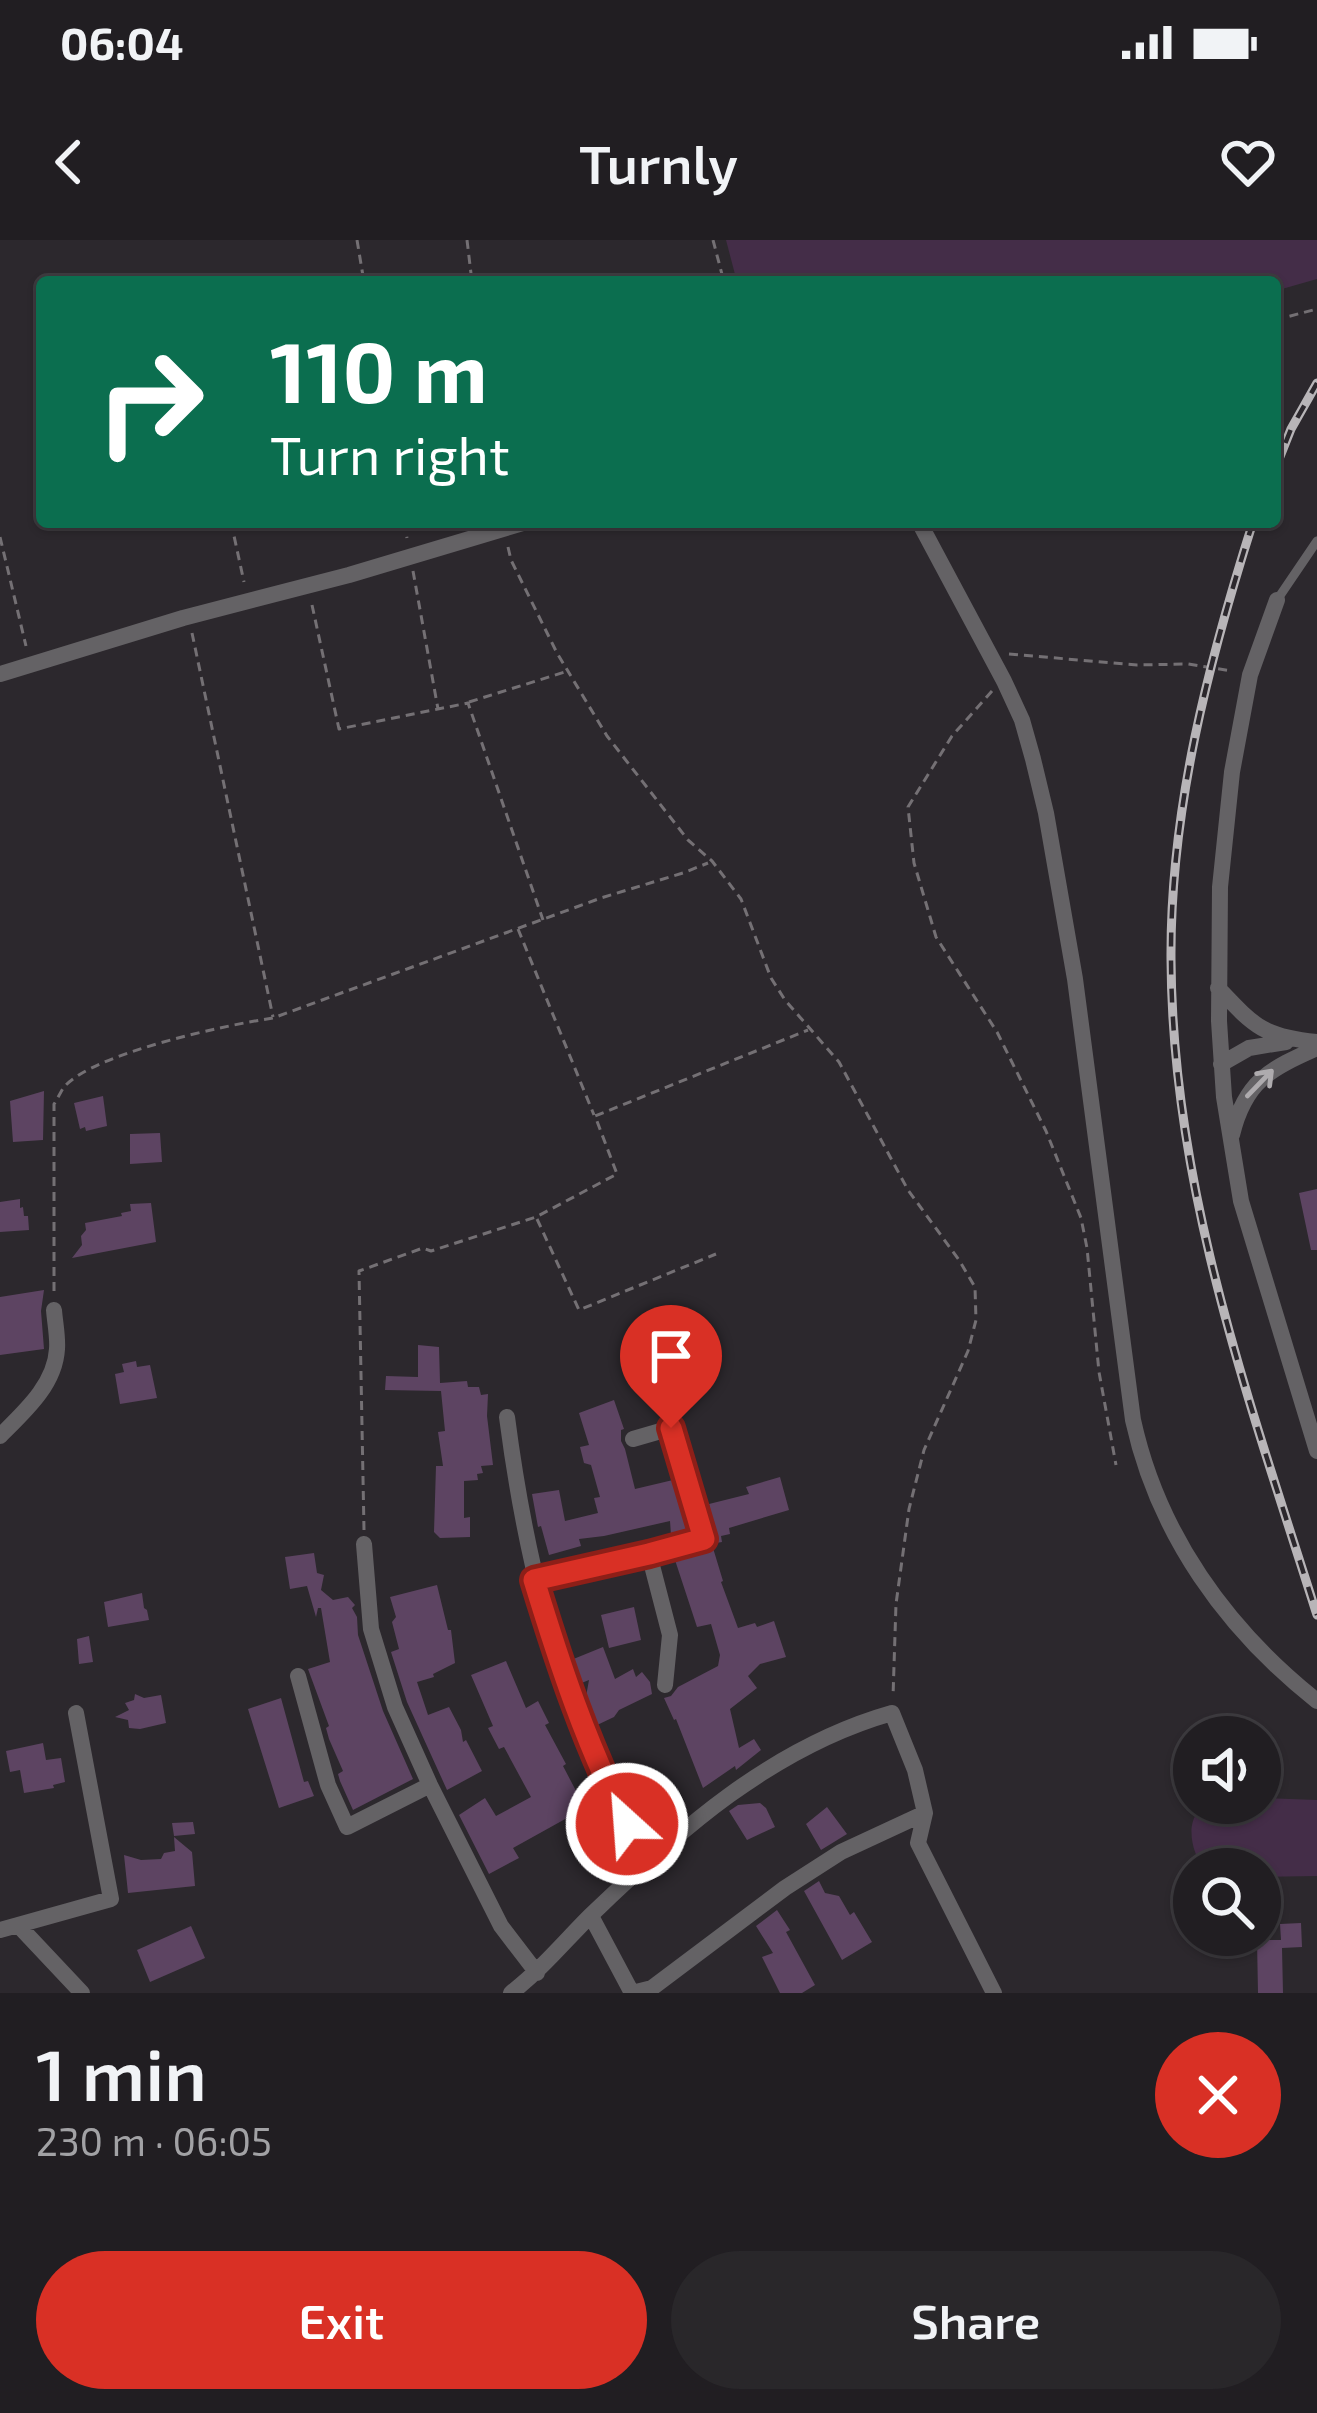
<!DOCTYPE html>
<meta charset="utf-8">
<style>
:root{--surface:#211e22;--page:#29272a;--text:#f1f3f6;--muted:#a2a2a5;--line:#3e3c40;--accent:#d93025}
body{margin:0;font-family:"Exo 2",sans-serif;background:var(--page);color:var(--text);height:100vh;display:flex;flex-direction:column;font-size:45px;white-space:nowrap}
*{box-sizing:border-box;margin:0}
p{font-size:39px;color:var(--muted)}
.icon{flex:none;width:66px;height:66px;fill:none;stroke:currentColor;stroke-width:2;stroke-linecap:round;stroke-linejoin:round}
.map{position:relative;height:1753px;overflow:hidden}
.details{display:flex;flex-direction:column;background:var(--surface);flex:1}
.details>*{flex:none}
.hud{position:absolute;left:36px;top:36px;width:1245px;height:252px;border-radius:12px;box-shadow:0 3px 9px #0004,0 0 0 3px var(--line);background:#0b6e4f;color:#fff;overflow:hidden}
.controls{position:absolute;left:1173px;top:1476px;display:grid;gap:24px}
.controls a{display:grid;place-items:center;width:108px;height:108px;border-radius:50%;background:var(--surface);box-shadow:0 3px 9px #0004,0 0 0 3px var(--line);font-size:60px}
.pin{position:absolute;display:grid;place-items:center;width:102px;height:102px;color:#fff;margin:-123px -51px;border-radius:50% 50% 50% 0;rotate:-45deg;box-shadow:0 0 12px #0007}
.pin .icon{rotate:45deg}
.me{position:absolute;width:132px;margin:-66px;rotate:334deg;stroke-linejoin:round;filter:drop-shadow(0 0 9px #0008)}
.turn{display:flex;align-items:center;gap:42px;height:252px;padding:0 36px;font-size:54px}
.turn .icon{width:156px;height:156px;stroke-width:2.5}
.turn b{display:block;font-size:84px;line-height:102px}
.round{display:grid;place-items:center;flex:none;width:126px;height:126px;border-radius:63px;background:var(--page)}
.summary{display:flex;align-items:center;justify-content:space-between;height:204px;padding:0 36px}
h1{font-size:72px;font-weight:600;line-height:90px}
.primary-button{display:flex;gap:24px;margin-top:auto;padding:24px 36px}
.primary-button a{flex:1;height:138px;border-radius:72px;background:var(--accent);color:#fff;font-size:48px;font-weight:600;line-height:138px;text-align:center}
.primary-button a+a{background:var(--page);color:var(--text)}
.status{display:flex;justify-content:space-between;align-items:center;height:84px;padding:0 60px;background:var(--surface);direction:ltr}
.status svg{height:33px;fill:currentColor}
header{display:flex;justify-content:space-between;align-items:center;height:156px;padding:0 36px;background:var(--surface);font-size:54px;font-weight:600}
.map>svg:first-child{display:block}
.green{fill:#442d48}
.building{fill:#5d4462}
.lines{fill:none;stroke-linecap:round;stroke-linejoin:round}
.path{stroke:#747074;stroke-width:3;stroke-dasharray:9 6;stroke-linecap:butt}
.lane{stroke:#646265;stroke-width:9}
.street{stroke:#646265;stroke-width:16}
.rail-casing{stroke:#b8b5b8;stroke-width:9}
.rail{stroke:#2c282d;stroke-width:4.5;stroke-dasharray:14;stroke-linecap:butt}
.oneway{stroke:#aeabae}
.route-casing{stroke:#8d1f18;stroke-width:30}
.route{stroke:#d93025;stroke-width:21}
</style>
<div class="status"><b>06:04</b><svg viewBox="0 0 49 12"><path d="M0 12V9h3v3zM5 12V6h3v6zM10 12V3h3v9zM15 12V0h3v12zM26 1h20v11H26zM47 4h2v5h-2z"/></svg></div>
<header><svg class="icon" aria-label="back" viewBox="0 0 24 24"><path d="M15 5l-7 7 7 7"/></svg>Turnly<svg class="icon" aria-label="heart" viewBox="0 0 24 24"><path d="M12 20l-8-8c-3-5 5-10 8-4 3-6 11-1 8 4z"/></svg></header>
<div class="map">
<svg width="1317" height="1753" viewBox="0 0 1317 1753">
<rect width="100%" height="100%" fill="#2c282d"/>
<!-- green -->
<path class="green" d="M726 0H1317V39L1275 51V42H737Z
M1260 1558 1317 1560V1636L1260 1637V1629H1205C1190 1613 1182 1572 1211 1563 1224 1559 1246 1563 1260 1563Z"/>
<!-- building -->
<path class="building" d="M44 851 43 900 13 902 10 861Z
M103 856 107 886 86 891 85 887 80 889 74 863Z
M160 893 162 922 130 924V894Z
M1317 949V1010H1311L1299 953Z
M20 959V968L23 967 24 976H28L29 990 0 992V962Z
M151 963 156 1002 72 1018 82 1005 81 996 86 990 85 983 122 976 121 973 131 971 130 964Z
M44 1050 41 1071 44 1109 0 1115V1057Z
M418 1105 439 1107 440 1143 467 1141 468 1147H479L481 1155 488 1154 487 1176 493 1225 481 1226 483 1233 477 1234 478 1240 464 1241V1278L470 1277V1297L440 1298 434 1292 436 1226H443L438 1192 445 1191 441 1151 385 1150 386 1136 418 1137Z
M136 1121 137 1127 150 1125 157 1158 120 1164 115 1134 124 1132 122 1124Z
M614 1160 624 1189 621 1190V1201L625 1209 635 1249 673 1240 688 1290 671 1295 670 1281 604 1296 579 1299 581 1306 549 1315 541 1286 538 1287 532 1254 559 1250 565 1281 598 1273 594 1258 600 1257 591 1225 584 1223 580 1207 589 1205 579 1173Z
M780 1237 789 1270 729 1288 730 1294 721 1296 722 1302 716 1303 709 1264 749 1254 746 1247Z
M713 1308 723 1341 721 1342 738 1388 755 1383 757 1387 774 1381 786 1417 760 1424 748 1436 757 1448 730 1469 739 1508 754 1499 761 1510 736 1530 735 1526 703 1548 676 1479 674 1480 664 1458 671 1456 678 1447 718 1426 720 1415 711 1384 697 1387 675 1320Z
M314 1313 317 1333 324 1335 321 1350 333 1360 348 1357 355 1365 352 1368 357 1377 358 1395 383 1471 413 1539 353 1570 340 1541 338 1534 343 1531 329 1499 326 1488 329 1486 308 1429 330 1422 321 1368H318L316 1377 307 1346 290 1349 285 1317Z
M437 1345 448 1390H451L455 1423 433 1434 434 1437 417 1442 428 1475 449 1467 461 1490 463 1502 466 1500 482 1531 447 1550 407 1462 391 1412 399 1409 392 1382 396 1377 390 1357Z
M142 1353 144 1368 147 1370 149 1380 108 1387 104 1362Z
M634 1367 641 1400 609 1408 601 1375Z
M89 1396 93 1422 79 1424 77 1399Z
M603 1407 615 1439 633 1429 636 1437 642 1432 650 1442 652 1454 619 1470 614 1477 595 1486 585 1462 589 1440 579 1444 571 1420Z
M506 1421 526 1468 538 1461 549 1483 545 1485 566 1524 563 1526 585 1568 513 1608 519 1618 489 1634 459 1575 485 1558 496 1576 531 1557 504 1507 499 1509 488 1488 493 1486 471 1435Z
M135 1454 144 1458 161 1455 166 1483 140 1489 129 1488 128 1480 115 1477 129 1470 125 1463 134 1460Z
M281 1458 304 1542 308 1541 314 1556 279 1568 248 1469Z
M43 1503 46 1520 61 1518 65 1542 53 1545 54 1548 24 1553 20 1530 10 1532 6 1511Z
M760 1563 766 1568 775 1587 747 1600 729 1571 738 1565Z
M827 1567 847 1594 821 1610 806 1584Z
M193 1582 195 1594 174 1596 172 1583Z
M174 1597 192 1612 195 1646 128 1653 124 1615 141 1620 161 1619 164 1613 175 1611Z
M819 1641 825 1653 839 1656 850 1675 854 1672 872 1702 842 1720 804 1651Z
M777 1670 790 1690 786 1692 815 1745 802 1753H780L762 1717 773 1713 756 1686Z
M1301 1683 1302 1707 1282 1708 1283 1753H1258L1257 1700H1281L1280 1684Z
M191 1686 205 1718 150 1742 137 1710Z"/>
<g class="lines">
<!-- path -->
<path class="path" d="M357 0 364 42
M467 0 472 42
M713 0 724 42
M1275 80 1317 69
M231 282 244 342
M404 282 407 298
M0 297 26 406
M508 307 511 320 557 413 607 496 688 600 712 621 741 659 771 738 785 760 839 822 908 950 959 1020 975 1047 976 1080 968 1111 924 1210 909 1269 896 1364 893 1457
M413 331 438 469
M312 365 339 489 468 463 543 680
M192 393 273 777
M1009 414 1137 425 1188 424 1232 431
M992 451 952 496 908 567 914 623 936 697 997 792 1046 891 1081 978 1087 1008 1099 1132 1116 1225
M469 462 568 431
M518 689 594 875
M537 979 579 1070 716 1014
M54 1051V864C56 862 62 849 64 847 94 813 226 785 273 778L601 658 683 633 708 623
M364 1290 359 1031 423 1008 431 1011 536 977 617 934 595 876 808 790"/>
<!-- lane -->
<path class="lane" d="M1277 360 1317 301"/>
<!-- street -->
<path class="street" d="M919 282 1004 441 1022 480 1033 519 1046 573 1075 739 1133 1180C1158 1294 1226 1389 1317 1461
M1277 360 1250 435 1232 532 1220 647 1219 781 1224 857 1241 961 1317 1211
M0 434 183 378 349 335 526 282
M1218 748C1254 786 1263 797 1317 802
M1221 824 1249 808 1286 802
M1232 895C1245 841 1270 829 1317 808
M507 1177C519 1270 537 1359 567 1448 587 1510 618 1567 648 1625
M0 1196C24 1172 55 1145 57 1109 58 1097 55 1083 54 1070
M364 1304 371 1389 395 1467 430 1545 501 1686 537 1733
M649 1314 670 1395 665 1445
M534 1340 649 1314 704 1299 671 1188 633 1199
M298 1436 328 1545 347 1587 430 1545
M591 1676 632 1753 652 1748 785 1648 841 1612 925 1573
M18 1685 82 1753
M0 1690 111 1659 76 1473
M511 1753C541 1730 564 1702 590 1676 678 1591 772 1507 892 1473L915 1530 925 1573 918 1603 994 1753"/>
<!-- rail casing -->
<g class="rail-casing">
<path id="rail" d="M1275 229 1291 189 1317 143
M1253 282C1208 424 1170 570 1171 719 1172 949 1249 1160 1317 1375"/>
</g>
<!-- rail -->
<use href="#rail" class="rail"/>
</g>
<!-- one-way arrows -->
<defs><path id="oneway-shaft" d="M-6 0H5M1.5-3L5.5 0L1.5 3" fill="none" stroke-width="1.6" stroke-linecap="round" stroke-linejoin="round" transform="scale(3)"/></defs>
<use class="oneway" href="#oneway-shaft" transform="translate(1260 843) rotate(-46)"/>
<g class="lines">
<!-- route casing -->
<g class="route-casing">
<path id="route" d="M627 1584C586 1504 560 1425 534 1340L649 1314 704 1299 671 1188"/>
</g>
<!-- route -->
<use href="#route" class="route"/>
</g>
</svg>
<div class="controls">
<a><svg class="icon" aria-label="sound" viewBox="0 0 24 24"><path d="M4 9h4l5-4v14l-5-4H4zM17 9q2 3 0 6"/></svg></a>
<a><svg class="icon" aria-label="search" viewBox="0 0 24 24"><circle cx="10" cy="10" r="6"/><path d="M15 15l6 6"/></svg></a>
</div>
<div class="pin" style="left:671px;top:1188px;background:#d93025"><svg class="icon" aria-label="arrive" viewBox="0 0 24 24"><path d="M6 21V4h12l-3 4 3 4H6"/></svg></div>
<svg class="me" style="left:627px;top:1584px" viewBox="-20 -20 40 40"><circle r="17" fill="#d93025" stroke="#fff" stroke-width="3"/><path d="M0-11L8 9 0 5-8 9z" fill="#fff"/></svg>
<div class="hud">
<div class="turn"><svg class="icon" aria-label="right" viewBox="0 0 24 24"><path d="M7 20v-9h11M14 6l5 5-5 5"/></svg><div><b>110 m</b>Turn right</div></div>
</div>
</div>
<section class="details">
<div class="summary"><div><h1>1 min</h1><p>230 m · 06:05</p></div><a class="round" style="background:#d93025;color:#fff"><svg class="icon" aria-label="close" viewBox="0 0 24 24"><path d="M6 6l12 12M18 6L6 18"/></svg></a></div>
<div class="primary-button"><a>Exit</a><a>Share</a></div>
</section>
